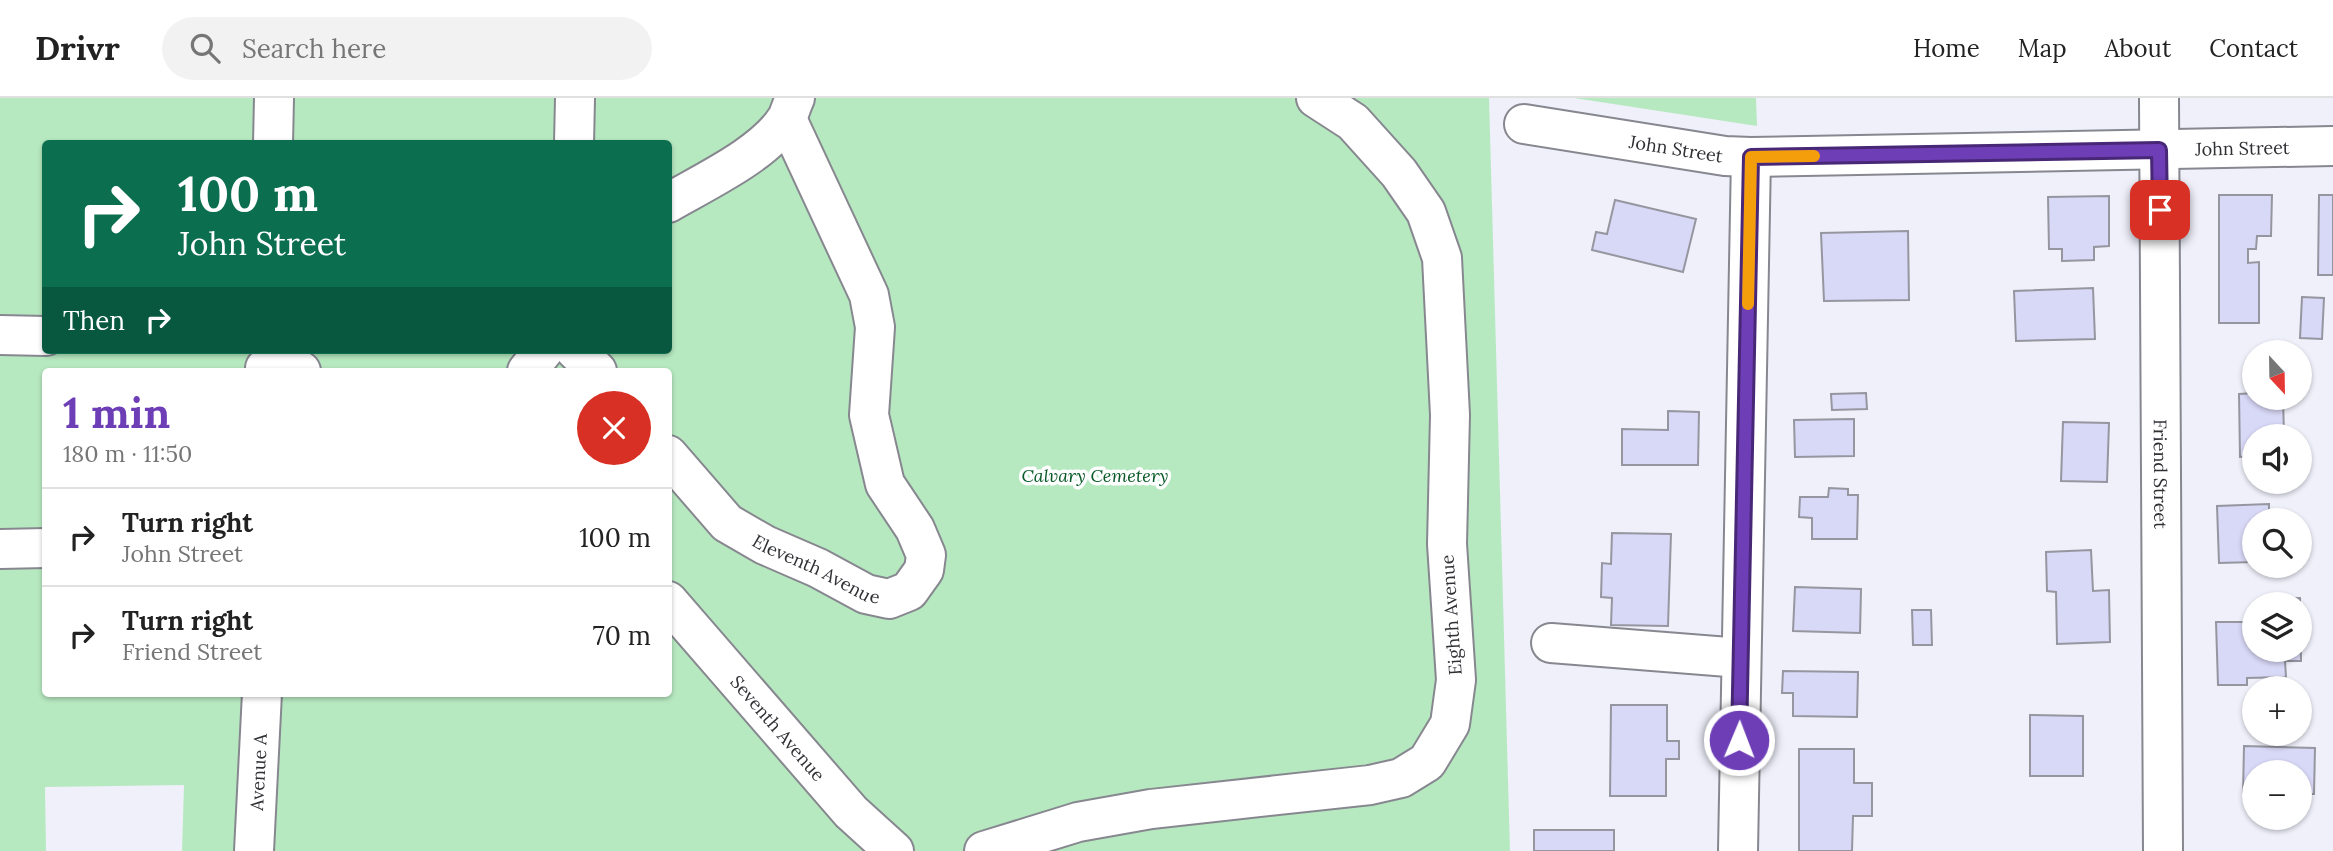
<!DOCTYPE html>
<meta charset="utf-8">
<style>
:root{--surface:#fff;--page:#f2f2f2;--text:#222;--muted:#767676;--line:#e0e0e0;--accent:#6e3eb6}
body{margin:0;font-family:Lora,serif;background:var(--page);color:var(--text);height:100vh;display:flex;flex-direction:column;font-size:26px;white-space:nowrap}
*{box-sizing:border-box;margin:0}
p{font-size:23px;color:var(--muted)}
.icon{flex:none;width:38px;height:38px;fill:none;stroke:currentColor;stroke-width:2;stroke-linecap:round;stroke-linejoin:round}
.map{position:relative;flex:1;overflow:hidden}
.panel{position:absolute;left:42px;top:270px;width:630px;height:329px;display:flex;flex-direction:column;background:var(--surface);border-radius:7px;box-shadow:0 2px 5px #0004}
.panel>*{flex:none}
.top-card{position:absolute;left:42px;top:42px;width:630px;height:214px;border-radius:7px;box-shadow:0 2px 5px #0004;background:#0b6e4f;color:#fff;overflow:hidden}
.needle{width:46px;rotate:158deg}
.fabs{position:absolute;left:2242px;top:242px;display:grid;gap:14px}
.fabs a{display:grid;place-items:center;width:70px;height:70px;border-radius:50%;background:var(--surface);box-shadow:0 2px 5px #0004;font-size:35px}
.pin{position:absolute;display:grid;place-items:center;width:60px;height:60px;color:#fff;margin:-30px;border-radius:14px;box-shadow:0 4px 10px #0006}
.me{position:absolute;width:77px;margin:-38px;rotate:1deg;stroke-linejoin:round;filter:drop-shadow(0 0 5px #0008)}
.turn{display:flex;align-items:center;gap:24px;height:147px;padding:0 21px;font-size:32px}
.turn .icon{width:91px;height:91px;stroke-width:2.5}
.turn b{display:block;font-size:49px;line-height:60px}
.then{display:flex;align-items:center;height:66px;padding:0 21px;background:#0003;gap:14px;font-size:26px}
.round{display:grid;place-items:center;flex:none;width:74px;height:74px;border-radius:37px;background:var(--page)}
.headline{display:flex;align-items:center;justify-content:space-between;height:119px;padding:0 21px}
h1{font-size:42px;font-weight:700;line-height:52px;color:var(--accent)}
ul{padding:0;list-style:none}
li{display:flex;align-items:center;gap:21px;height:98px;padding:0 21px;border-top:2px solid var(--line)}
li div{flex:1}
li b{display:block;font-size:26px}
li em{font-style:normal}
header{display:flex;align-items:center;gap:42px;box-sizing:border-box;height:98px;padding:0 35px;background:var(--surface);border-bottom:2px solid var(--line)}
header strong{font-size:33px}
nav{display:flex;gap:38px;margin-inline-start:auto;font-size:24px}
.search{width:490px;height:63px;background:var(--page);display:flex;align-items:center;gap:18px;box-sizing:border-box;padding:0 24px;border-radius:38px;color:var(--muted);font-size:26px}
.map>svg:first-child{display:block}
.green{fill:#b7e9c0;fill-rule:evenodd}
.building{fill:#d8d8f7;stroke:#9696a0;stroke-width:2}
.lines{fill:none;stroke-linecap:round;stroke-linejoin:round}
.minor-casing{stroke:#878790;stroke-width:42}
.minor{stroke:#fff;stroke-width:38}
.route-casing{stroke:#482876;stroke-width:18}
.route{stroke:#6e3eb6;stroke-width:12}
.slow{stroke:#f59e0b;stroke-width:12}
.labels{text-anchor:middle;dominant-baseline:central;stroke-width:7;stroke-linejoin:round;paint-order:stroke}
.street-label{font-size:18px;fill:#2f3034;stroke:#fefefe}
.park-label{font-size:18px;font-style:italic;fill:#065926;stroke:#fefefe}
</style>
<header>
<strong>Drivr</strong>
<div class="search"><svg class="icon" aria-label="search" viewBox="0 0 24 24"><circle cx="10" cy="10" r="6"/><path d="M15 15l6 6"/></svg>Search here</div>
<nav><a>Home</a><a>Map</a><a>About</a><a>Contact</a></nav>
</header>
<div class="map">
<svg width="2333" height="753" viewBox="0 0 2333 753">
<rect width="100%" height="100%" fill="#eff0fa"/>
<!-- green -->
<path class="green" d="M0 0H1489L1510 753H182L184 687 45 689 46 753H0ZM46 46H668V252H46ZM46 273H668V595H46Z
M1574 0H1756L1757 28Z"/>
<!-- building -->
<path class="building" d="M2219 97H2272L2271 138H2257L2256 151H2248V165L2259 164V225H2219Z
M2319 97H2333V177H2318Z
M2109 98V148L2094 149V162L2062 163V151H2049L2048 99Z
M1615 102 1696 121 1683 174 1592 152 1596 134 1607 136Z
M1908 133 1909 202 1824 203 1821 135Z
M2093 190 2095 241 2016 243 2014 193Z
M2302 199 2324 200 2322 241 2300 240Z
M1866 295 1867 311 1832 312 1831 296Z
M2254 295V299H2283L2284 338H2254V358L2240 359 2239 296Z
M1668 313 1699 314 1698 367H1622V331L1668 332Z
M1854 321V358L1795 359 1794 322Z
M2063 324 2109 325 2107 384 2061 383Z
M1829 390 1848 391V397H1858L1857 441H1812V420L1799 419 1800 399H1828Z
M2269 406V422H2254V464L2219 465 2217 408Z
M1612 435 1671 436 1668 528 1611 527 1612 500 1601 499 1602 465 1611 466Z
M2091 452 2093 493 2109 492 2110 544 2057 546 2056 494 2047 493 2046 454Z
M1795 489 1861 491 1860 535 1793 533Z
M2300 500 2301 563H2285L2286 579 2247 580V587H2218L2216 524H2254V551H2300V506H2269V501Z
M1912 512H1931L1932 547H1913Z
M1783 573 1858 574 1857 619 1793 618V595H1782Z
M1611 607H1667V643H1679V661H1666V698H1610Z
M2030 617 2083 618V678H2030Z
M2244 648 2315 650 2314 696H2300V674H2254V695H2243Z
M1799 651H1854V685H1872V718H1853L1852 753H1799Z
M1534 732H1614V753H1534Z"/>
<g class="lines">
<!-- minor casing -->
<g class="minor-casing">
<g id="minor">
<path id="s1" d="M2159 0 2163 753"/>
<path id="s2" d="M1524 26 1725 58 1751 59 2333 48"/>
<path d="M273 46 274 0"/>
<path d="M574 46 575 0"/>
<path d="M668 105C704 84 765 56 787 20 790 14 792 6 795 0"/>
<path d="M0 237 46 238"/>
<path d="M575 252 597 273"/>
<path d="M265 270 301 273"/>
<path d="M527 273 544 252"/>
<path id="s3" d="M668 357 727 425 765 447 818 470 866 496 889 501 909 493 924 472 926 457 915 431 885 386 869 317 875 229 869 197 787 21"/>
<path d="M0 451 46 450"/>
<path id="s4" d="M668 503 851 714 894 753"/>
<path d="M1551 545 1741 560"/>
<path id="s5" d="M254 753 262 595"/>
<path d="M984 753 1078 724 1151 711 1370 687 1401 680 1427 664 1450 626 1456 582 1447 446 1450 317 1442 160 1426 114 1399 75 1353 24 1316 0"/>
<path d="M1738 753 1751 59"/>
</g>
</g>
<!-- minor -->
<use href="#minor" class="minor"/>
</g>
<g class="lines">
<!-- route casing -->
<g class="route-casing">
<path id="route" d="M1739 642 1751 59 2159 52 2160 112"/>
</g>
<!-- route -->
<use href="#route" class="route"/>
<!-- slow -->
<path class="slow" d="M1748 206 1751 59 1814 58"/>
</g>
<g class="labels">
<!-- street labels -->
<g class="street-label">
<text stroke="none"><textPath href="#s2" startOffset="154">John Street</textPath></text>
<text stroke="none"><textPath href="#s2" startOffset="721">John Street</textPath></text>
<text stroke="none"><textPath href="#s1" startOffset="376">Friend Street</textPath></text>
<text stroke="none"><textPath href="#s3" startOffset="191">Eleventh Avenue</textPath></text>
<text transform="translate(1451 517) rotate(-94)">Eighth Avenue</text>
<text stroke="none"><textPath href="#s4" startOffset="168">Seventh Avenue</textPath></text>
<text stroke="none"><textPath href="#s5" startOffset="79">Avenue A</textPath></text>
</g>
<!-- park labels -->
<g class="park-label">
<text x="1095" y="377">Calvary Cemetery</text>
</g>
</g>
</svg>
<div class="fabs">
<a><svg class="needle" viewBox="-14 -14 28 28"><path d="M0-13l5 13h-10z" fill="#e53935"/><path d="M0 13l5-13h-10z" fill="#767676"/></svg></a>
<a><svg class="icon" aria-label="sound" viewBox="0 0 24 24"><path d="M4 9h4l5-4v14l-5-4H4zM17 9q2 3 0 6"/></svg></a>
<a><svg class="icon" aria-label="search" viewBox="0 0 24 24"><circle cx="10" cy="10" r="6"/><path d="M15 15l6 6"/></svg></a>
<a><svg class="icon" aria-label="layers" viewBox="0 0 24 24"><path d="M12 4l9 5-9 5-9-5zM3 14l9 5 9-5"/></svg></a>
<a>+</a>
<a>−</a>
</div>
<div class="pin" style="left:2160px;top:112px;background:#d93025"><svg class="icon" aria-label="arrive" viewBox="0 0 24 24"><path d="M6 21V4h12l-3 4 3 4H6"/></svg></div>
<svg class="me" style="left:1739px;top:642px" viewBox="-20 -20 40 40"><circle r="17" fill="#6e3eb6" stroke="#fff" stroke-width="3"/><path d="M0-11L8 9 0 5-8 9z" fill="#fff"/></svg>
<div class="top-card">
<div class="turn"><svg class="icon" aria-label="right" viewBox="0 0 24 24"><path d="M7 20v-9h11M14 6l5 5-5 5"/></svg><div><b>100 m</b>John Street</div></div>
<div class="then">Then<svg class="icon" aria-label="right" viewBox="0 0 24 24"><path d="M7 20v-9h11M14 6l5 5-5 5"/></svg></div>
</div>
<section class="panel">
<div class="headline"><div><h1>1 min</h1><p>180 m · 11:50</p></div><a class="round" style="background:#d93025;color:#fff"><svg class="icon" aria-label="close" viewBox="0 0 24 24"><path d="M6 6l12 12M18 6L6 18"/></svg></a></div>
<ul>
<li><svg class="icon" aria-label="right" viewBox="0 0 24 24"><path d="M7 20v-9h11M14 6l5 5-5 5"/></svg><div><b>Turn right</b><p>John Street</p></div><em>100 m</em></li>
<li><svg class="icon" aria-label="right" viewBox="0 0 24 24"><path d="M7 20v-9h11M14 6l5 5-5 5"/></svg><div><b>Turn right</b><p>Friend Street</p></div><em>70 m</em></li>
</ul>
</section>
</div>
